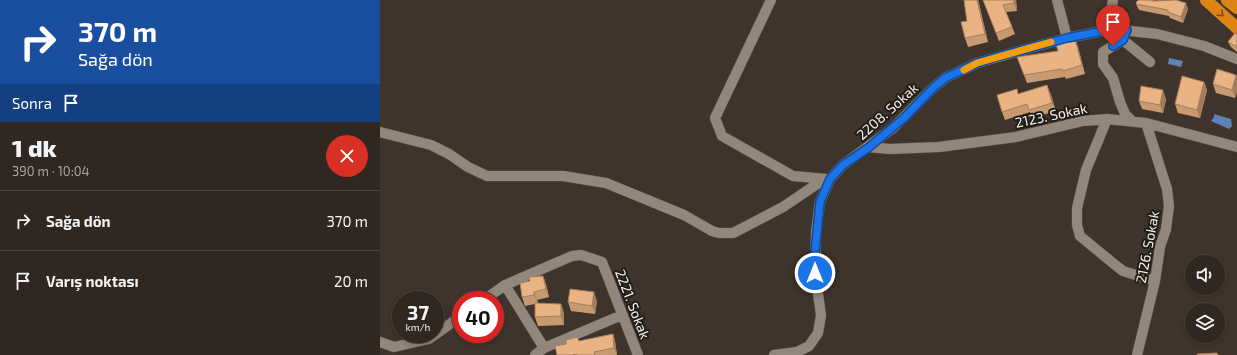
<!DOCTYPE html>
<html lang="tr">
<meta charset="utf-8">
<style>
:root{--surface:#2f2720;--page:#3b332d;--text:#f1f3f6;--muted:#a7a5a5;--line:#4a443e}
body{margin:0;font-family:"Exo 2",sans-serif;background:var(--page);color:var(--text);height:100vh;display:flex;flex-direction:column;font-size:15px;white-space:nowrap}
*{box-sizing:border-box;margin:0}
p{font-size:13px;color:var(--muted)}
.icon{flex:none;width:22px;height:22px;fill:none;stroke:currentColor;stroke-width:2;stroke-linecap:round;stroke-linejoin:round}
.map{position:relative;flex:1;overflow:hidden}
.drawer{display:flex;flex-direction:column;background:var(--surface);width:380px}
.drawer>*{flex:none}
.top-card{background:#1a4fa0;color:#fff;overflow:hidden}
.fabs{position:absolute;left:805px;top:255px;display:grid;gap:8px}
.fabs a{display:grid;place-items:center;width:40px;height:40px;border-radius:50%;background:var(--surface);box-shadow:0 2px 6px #0003,0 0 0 1px var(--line);font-size:20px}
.speed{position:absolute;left:12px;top:291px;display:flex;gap:8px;font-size:20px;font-weight:700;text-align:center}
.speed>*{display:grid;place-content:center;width:52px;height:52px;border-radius:50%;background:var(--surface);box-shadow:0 2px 6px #0003,0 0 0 1px var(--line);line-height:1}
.speed small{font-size:10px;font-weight:400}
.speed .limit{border:6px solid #d22;background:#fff;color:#111}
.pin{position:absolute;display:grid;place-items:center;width:34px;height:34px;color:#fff;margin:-41px -17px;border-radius:50% 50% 50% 0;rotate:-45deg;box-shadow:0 0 4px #0007}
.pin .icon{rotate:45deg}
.me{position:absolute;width:44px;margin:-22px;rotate:0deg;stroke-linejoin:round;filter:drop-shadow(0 0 3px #0008)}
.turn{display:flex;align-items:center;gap:14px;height:84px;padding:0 12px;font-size:18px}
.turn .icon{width:52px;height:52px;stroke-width:2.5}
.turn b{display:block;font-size:28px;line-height:34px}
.then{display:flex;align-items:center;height:38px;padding:0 12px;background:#0003;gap:8px;font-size:15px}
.round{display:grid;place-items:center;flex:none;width:42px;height:42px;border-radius:21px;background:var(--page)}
.summary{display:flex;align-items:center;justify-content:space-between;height:68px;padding:0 12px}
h1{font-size:24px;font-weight:800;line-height:30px}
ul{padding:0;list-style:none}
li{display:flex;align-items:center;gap:12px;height:60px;padding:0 12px;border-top:1px solid var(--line)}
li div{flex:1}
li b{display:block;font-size:15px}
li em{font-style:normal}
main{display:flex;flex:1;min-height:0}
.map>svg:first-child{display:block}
.water{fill:#5f81b5}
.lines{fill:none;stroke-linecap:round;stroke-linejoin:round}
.minor-casing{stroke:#5c534b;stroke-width:11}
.highway-casing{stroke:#5c534b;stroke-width:13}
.minor{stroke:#93867b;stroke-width:10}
.highway{stroke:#de8415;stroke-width:12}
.wall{fill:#c89a71}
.shaded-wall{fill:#a37d5c}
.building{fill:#e9b383;stroke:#a37d5c}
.oneway{stroke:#774b17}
.route-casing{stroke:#114b97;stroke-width:10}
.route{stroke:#1a73e8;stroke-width:7}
.slow{stroke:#f59e0b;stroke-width:7}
.labels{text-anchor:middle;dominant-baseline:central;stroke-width:4;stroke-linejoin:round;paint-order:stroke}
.street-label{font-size:14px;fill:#f6efe9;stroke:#221d19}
</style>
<main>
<section class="drawer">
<div class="top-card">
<div class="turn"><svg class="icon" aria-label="right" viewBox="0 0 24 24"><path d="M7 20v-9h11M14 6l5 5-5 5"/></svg><div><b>370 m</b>Sağa dön</div></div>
<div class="then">Sonra<svg class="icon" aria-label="arrive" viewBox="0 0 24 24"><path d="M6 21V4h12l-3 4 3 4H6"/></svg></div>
</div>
<div class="summary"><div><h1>1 dk</h1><p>390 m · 10:04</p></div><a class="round" style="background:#d93025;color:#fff"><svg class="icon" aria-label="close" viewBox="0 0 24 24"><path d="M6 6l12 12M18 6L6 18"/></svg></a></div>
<ul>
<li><svg class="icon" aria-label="right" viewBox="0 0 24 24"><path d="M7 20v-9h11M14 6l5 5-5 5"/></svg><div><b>Sağa dön</b></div><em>370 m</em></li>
<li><svg class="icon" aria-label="arrive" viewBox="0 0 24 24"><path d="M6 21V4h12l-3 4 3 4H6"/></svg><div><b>Varış noktası</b></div><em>20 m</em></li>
</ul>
</section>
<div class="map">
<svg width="857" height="355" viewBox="0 0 857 355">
<rect width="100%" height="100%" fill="#3f342b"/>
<!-- water -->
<path class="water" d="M789 58 803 61 801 67 788 64Z
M834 114 851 119 852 126 849 129 831 121 834 117Z"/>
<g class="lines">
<!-- minor casing -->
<g class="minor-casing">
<path id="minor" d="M391 0 335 118 342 136 413 176 446 179
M677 0 687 38
M728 30 733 0
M745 34 743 40 770 62
M743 40 723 52V64L733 78 740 102 745 114 752 121
M727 119 706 170 697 208V225L700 236 734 264 743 271 775 281
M0 132 51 145 69 154 88 167 107 176H183L226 183 304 215 332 231 339 233H353L361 229 403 207 440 182 450 179
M488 147 510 149 559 147 636 137 703 121 727 119 766 123 857 147
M104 300 125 285
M0 342 14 347 49 339 81 316
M164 348 125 285 192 256 201 255 222 262 258 355
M155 355 164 348 242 315
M394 355 417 352 429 346 438 333 441 315 435 273 436 232 440 202 450 179 463 165 513 128 554 87 565 78 597 63 632 53 687 38 728 30H742L777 34 824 46 857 59
M757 355 775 281 780 247 786 229 789 206 787 189 766 123"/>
</g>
<!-- highway casing -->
<g class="highway-casing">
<path id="highway" d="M826 0 857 28
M847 0 857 8"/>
</g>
<!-- minor -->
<use href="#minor" class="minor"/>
<!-- highway -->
<use href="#highway" class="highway"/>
</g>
<!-- wall -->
<path class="wall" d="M584 0H598L608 42 588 47 585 38 587 21Z
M603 0H636L637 11 626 12 635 34 619 41Z
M759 0H774V1L808 9 803 23 790 18 789 16 759 10 756 4Z
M857 35V52L851 47 848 42Z
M695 39 698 47 705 74 686 79 685 77 647 83 637 57 678 51Z
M856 75 857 77V92L855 98 836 93 833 84Z
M824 82 827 90 820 118 798 113 795 104Z
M667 85 676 111 652 118 650 112 625 120 622 112 638 94Z
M786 99 783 113 762 109 759 101Z
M163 276 166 284 169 297 157 300 158 303 184 312V325L158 326 155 317V304L145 306 142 297 150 281Z
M217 301 215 314 191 311 188 302Z
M233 334 235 341 237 355H177L186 344Z"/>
<!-- shaded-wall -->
<path class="shaded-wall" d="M597 0H598L599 3 608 42 605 34Z
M634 0H636L637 11 634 3Z
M806 3 808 9 803 23 801 17Z
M695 39 698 47 705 74 702 65Z
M856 75 857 77V92L855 98 852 90Z
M824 82 827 90 820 118 817 110Z
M667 85 671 94 676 111 672 103Z
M783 90 786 99 783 113 780 105Z
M163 276 166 284 169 297 166 289Z
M154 292 157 300 158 303 154 295Z
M214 292 217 301 215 314 212 306Z
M181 304 184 312V325L181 316Z
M233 334 235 341 237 355 234 348Z"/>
<!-- building -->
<path class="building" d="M584 0H597L605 34 585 38 581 22 587 21Z
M603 0H634V3L623 5 632 27 616 33Z
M759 0H772V1L796 0 806 3 801 17 788 12V10L756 4 757 1H758Z
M855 33 857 35V47L848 42Z
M695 39 702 65 683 71 682 69 644 75 637 57 678 51 676 44Z
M837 69 856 75 852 90 833 84Z
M802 76 824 82 817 110 795 104Z
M667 85 672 103 649 110 647 104 622 112 617 95 637 89 638 94Z
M761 86 783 90 780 105 759 101Z
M163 276 166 289 154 292V295L142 297 140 283 150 281 149 277Z
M190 289 214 292 212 306 188 302Z
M155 303 181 304V316L155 317Z
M233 334 234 348 214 352 215 355H197V354L192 355H177L175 346 186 344V340L197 337 199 341Z
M837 353 838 355H817V354Z"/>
<!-- one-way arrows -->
<defs><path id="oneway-chevron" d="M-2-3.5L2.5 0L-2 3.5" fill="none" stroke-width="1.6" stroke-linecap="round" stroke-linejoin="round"/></defs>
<use class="oneway" href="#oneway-chevron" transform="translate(841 14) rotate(42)"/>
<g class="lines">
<!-- route casing -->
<g class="route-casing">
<path id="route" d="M435 273V252L440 202 450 179 463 165 488 148 524 118 554 87 565 78 597 63 620 56 687 38 728 30H747L743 40 733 46"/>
</g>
<!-- route -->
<use href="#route" class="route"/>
<!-- slow -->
<path class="slow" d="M584 70 597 63 671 42"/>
</g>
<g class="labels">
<!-- street labels -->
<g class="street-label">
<text transform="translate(507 111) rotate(-42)">2208. Sokak</text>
<text transform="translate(671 115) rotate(-12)">2123. Sokak</text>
<text transform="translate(767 247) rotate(-79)">2126. Sokak</text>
<text transform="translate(253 304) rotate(69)">2221. Sokak</text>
</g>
</g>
</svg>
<div class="fabs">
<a><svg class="icon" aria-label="sound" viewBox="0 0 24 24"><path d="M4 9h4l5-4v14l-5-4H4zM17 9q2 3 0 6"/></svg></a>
<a><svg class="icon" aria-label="layers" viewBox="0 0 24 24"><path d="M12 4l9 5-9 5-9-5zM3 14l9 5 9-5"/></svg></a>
</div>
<div class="speed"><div>37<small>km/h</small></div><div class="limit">40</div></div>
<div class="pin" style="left:733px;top:46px;background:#d93025"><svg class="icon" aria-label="arrive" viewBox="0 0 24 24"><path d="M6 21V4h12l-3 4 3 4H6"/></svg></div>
<svg class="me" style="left:435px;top:273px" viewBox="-20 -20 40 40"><circle r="17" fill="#1a73e8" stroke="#fff" stroke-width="3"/><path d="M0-11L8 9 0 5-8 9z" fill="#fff"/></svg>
</div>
</main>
